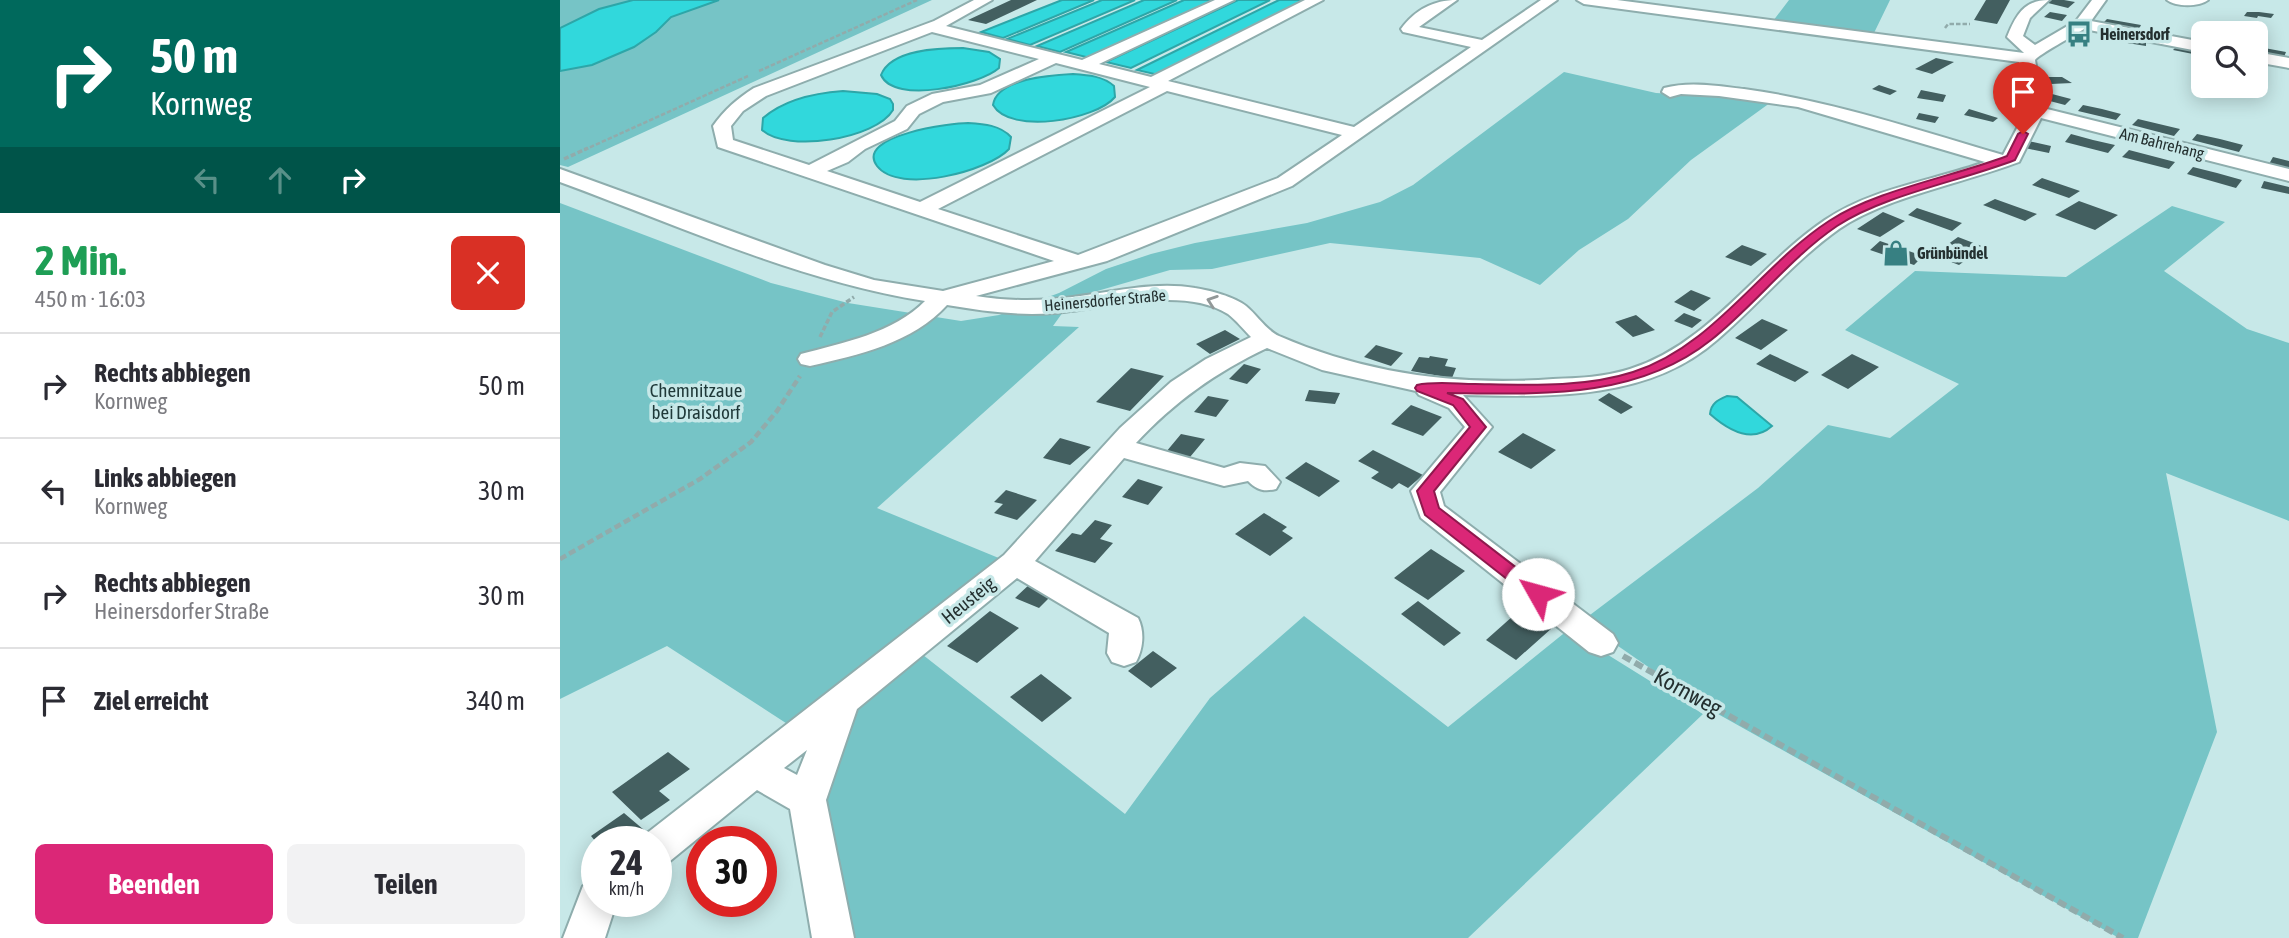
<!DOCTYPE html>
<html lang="de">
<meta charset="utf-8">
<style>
:root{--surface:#fff;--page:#f2f2f3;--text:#2b2b33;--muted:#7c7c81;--line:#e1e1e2;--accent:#db2777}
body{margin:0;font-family:"Asap Condensed",sans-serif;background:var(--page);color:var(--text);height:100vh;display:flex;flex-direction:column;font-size:26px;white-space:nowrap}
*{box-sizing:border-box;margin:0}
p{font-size:23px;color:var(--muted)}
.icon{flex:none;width:38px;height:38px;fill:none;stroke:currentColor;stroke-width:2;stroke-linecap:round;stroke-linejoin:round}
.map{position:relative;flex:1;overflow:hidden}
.side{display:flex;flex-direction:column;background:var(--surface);width:560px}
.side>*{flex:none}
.guide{background:#00695c;color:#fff;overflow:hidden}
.tools{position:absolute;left:1631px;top:21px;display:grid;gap:14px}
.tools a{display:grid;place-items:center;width:77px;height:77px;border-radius:10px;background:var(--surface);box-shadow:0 4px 18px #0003;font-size:35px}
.speed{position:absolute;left:21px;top:826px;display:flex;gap:14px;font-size:35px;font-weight:700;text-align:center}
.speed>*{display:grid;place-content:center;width:91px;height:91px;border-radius:50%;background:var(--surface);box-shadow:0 4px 18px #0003;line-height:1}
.speed small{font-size:18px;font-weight:400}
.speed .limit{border:10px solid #d22;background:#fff;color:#111}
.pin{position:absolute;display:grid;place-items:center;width:60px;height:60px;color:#fff;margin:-72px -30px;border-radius:50% 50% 50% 0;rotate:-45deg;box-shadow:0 0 7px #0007}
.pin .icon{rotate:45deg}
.me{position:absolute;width:77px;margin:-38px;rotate:308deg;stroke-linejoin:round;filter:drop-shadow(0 0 5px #0008)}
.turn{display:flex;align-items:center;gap:24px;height:147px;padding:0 35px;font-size:32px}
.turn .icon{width:91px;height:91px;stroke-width:2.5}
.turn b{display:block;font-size:49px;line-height:60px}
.lanes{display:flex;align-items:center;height:66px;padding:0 35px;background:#0003;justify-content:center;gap:35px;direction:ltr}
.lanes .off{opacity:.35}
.round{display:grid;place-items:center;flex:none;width:74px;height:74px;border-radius:10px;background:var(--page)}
.head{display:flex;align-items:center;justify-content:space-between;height:119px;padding:0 35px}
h1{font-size:42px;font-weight:700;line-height:52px;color:#1e9e55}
.action{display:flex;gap:14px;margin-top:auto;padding:14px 35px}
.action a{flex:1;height:80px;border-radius:10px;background:var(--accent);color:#fff;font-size:28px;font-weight:700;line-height:80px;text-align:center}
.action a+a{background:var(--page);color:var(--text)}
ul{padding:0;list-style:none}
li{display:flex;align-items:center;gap:21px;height:105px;padding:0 35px;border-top:2px solid var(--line)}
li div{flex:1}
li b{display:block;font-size:26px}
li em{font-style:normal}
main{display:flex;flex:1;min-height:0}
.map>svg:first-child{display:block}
.green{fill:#76c4c6}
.water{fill:#31d8dc;stroke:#2da6a8;stroke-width:2}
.building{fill:#435f60}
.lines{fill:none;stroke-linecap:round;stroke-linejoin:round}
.minor-casing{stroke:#8eadad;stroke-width:4}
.path-far3{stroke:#91abab;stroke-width:2.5;stroke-dasharray:4.5 2;stroke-linecap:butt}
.path-far2{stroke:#91abab;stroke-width:3.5;stroke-dasharray:5 2.5;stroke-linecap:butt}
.path-far1{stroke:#91abab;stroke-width:4.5;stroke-dasharray:7 3.5;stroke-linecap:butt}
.path{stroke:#91abab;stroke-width:6;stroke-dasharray:9 4.5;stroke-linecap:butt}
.minor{fill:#fff;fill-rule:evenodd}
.oneway{stroke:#929898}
.route{fill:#db2777;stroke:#8e194d;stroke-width:2}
.labels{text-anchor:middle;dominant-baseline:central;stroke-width:7;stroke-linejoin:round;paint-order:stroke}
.far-poi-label{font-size:16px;font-weight:bold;fill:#243030;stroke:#c7e8e8;text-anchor:start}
.far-street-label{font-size:16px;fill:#243030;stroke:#c7e8e8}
.park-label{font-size:19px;fill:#1f3939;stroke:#c7e8e8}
.street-label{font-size:19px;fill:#243030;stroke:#c7e8e8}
.near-street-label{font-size:23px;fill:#243030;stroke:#c7e8e8}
</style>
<main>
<section class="side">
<div class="guide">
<div class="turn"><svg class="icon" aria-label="right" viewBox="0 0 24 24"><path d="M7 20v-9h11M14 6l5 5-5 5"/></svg><div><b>50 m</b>Kornweg</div></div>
<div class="lanes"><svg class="icon off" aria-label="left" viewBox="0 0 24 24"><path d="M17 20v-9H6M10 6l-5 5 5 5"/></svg><svg class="icon off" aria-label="ahead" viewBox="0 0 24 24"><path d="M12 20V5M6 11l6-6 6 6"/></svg><svg class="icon" aria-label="right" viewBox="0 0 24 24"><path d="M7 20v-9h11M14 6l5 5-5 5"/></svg></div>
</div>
<div class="head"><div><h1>2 Min.</h1><p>450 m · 16:03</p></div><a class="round" style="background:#d93025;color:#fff"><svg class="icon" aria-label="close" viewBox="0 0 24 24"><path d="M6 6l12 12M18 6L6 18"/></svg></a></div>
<ul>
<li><svg class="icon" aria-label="right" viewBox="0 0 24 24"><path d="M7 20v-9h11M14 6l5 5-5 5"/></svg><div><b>Rechts abbiegen</b><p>Kornweg</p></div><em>50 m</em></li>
<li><svg class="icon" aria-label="left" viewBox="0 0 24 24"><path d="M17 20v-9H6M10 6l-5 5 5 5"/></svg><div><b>Links abbiegen</b><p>Kornweg</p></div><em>30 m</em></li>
<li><svg class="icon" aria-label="right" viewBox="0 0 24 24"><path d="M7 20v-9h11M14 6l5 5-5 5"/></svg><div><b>Rechts abbiegen</b><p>Heinersdorfer Straße</p></div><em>30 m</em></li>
<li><svg class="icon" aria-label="arrive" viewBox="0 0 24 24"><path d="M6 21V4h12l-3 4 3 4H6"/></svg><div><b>Ziel erreicht</b></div><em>340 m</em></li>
</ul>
<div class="action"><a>Beenden</a><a>Teilen</a></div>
</section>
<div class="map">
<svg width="1729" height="938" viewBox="0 0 1729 938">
<rect width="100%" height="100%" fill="#c7e8e8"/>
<!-- green -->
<path class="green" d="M0 0H372L8 167 0 165Z
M1229 0H1330L1314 33 1213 21Z
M1004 72 1096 93 1214 100 1131 160 1068 219 1019 250 980 285 920 258 770 243 652 269 610 270 513 298 493 326 519 327 317 508 446 561 232 727 107 646 0 699V203L211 283 288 303 401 321 439 315 499 293 546 269 591 254 635 243 747 223 820 202 853 185Z
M1612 206 1665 222 1604 271 1687 329 1729 343V521L1606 473 1657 732 1578 938H1559L1149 709 1022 621 1198 488 1268 425 1330 438 1399 384 1285 330 1355 271 1506 277Z
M744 616 888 727 1008 630 1143 714 908 938H279L255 824 290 707 358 651 565 814 650 698Z"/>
<!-- water -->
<path class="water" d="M73 0H159L111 17 96 32 74 47 32 65 0 71V28L39 9Z
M502 0H534L443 38 421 32Z
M542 0H575L470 45 447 39Z
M584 0H617L500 52 477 46Z
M624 0H657L530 58 506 52Z
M678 0H710L571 68 546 62Z
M719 0H752L603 76 577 70Z
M403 48 429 52 440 59 439 68C420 85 334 105 321 75 331 49 380 48 403 48Z
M513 74C528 75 543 76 554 86L555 97C536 120 450 135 433 105 437 78 492 75 513 74Z
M283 91 317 94 330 99 333 104V110C316 139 227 153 202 130L203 118C225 99 255 93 283 91Z
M408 123C424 124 440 125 451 137L449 149C429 171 339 195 317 166 294 135 394 123 408 123Z
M1167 396 1177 397 1212 426C1192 444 1168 430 1150 414 1151 403 1158 400 1167 396Z"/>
<!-- building -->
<path class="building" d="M451 0H477L426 24 408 20Z
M1426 0H1450L1437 24 1414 20Z
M1492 0H1504L1515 2 1508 8 1488 3Z
M1490 12 1507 15 1502 21 1484 17Z
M1687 12H1699L1714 14 1711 18 1698 16 1697 18 1684 16Z
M1547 19 1581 25 1579 29 1544 22Z
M1561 37 1586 41V46L1561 42Z
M1617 46 1643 51V56L1613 50Z
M1699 47 1726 52 1724 57 1696 52Z
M1376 58 1394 62 1372 74 1355 69Z
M1482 77H1502L1512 83 1491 84Z
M1319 85 1337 91 1330 95 1312 89Z
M1361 90 1386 95 1383 102 1357 98Z
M1492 94 1511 99 1505 105 1486 100Z
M1523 105 1542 109 1561 114 1556 120 1518 111Z
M1409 109 1438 118 1433 122 1404 115Z
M1359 113 1379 117 1375 123 1356 119Z
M1578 119 1620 129 1614 136 1572 125Z
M1511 134 1533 140 1555 145 1548 153 1505 142Z
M1637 134 1660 139 1683 145 1679 152 1632 140Z
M1468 141 1491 146 1489 153 1465 148Z
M1569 150 1615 162 1609 169 1562 157Z
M1713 157 1729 161V169L1709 164Z
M1633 167 1657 173 1682 180 1676 188 1627 174Z
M1482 178 1520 191 1509 198 1472 185Z
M1704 181 1729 187V194L1701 188Z
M1435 199 1477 214 1465 221 1423 205Z
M1519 201 1558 215 1535 230 1495 215Z
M1357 208 1402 223 1392 231 1348 215Z
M1323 212 1345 221 1320 237 1297 229Z
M1398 237 1424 247 1399 265 1373 255Z
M1320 241 1363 256 1354 265 1310 250Z
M1182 245 1207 254 1191 266 1165 257Z
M1131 290 1151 298 1134 311 1114 302Z
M1124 313 1142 320 1132 328 1114 321Z
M1076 315 1095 330 1073 337 1055 322Z
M1202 319 1228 330 1201 350 1175 338Z
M665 330 680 339 650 354 636 344Z
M816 345 843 353 831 366 804 357Z
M1210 354 1249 372 1235 382 1196 364Z
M1292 354 1319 367 1288 389 1261 375Z
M870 356 888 359 885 366 896 368 892 378 851 371 859 357 869 358Z
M684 364 701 369 687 384 669 379Z
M571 368 604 376 570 411 536 402Z
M749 390 780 393 775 404 745 401Z
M1049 393 1073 407 1061 414 1038 400Z
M648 396 669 400 656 417 634 412Z
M851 405 882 417 863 436 831 424Z
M963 433 996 450 971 469 938 452Z
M621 434 645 439 630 457 606 452Z
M500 438 531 447 510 465 483 458Z
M813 450 863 475 848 488 839 483 832 489 811 478 819 472 798 461Z
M746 462 780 481 759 497 725 478Z
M578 479 603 487 588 505 562 497Z
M446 490 477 500 457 520 434 513 443 504 434 502Z
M704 513 727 527 722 531 733 538 710 556 675 534Z
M535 520 552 525 540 539 553 543 535 563 495 551 512 533 521 535Z
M871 549 905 571 868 600 834 578Z
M472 582 495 592 479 608 455 598Z
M858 601 901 633 884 646 841 614Z
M962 608 992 628 956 660 926 640Z
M430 611 459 628 417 663 387 646Z
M593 651 617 668 591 688 568 671Z
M481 674 512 698 482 722 450 697Z
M108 752 130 769 99 791 110 800 81 820 52 792Z
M64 813 84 830 67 842H36L31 836Z"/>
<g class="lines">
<!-- minor casing -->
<g class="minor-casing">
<path id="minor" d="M414 0H432L386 26 522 60 655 0H674L539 64 591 77 745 0H763L608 81 794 127 911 47 843 32 841 29C855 10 873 0 897 0L859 27 922 40 981 0H997L732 186 547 261 416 296C441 300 467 301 492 299 539 296 588 280 635 288 649 290 675 297 686 306 697 315 706 330 719 336 807 374 898 386 993 379 1019 378 1045 377 1070 369 1150 344 1198 265 1265 220 1312 188 1372 181 1425 162L1238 107 1159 96 1121 94 1110 97 1102 92 1104 88C1130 81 1157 86 1184 89 1272 101 1357 130 1443 155L1466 111 1459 62 1024 4 1017 0H1057L1464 53 1447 37C1456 15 1464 0 1489 0L1470 18 1463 36 1475 45 1516 21 1532 0H1546L1531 21 1643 42V52L1524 29C1515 35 1478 55 1475 60L1483 108 1729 169V181L1481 118 1459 162C1404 183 1326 197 1279 229 1234 261 1199 304 1157 340 1088 401 989 397 903 395L932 427 880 492 884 506 1053 634 1058 643 1053 652 1041 656 1029 652 861 518 851 491 905 427 889 408 859 395 856 391 762 370 707 348C656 372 614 402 576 443L664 468 680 463 705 466 720 482 716 489C704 492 697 490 688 481L664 486 564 458 475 561 578 618C585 632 583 649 576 662L564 666 552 662 547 653 549 633 457 578 297 709 266 800 294 938H252L230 809 197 790 110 861 96 867V842H80L82 837 444 555 560 428 611 382 646 359 691 337C684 330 676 320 668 314 623 285 544 309 494 313 458 316 423 311 387 305 353 343 298 355 250 366L241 364 238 359 241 354C282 343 334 333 365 301 239 281 120 226 0 182V169L265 265 314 280 383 291 494 261 158 147 153 126C165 109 177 99 194 88L374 21ZM372 32 479 59 420 85 372 94 347 106 335 121 249 165 173 140 171 126 183 111 206 96ZM496 63 590 87 360 202 267 171 288 162 305 149 347 129 359 114 383 102 431 93ZM607 91 782 135 718 178 518 255 378 209ZM247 750 237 775 224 768Z
M1607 0H1648C1639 7 1616 7 1607 0Z
M1696 52 1729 58V68L1696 62Z
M37 880V901H57L45 938H3L23 886Z"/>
</g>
<!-- path-far3 -->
<path class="path-far3" d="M1385 28 1388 24H1410
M199 71 357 0
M24 150 188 76"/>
<!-- path-far2 -->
<path class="path-far2" d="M4 159 28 148
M260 337 272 312 294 297"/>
<!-- path-far1 -->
<path class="path-far1" d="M0 559 140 479 191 442 217 411 240 376"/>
<!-- path -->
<path class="path" d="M1063 656 1563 938"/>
<!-- minor -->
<use href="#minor" class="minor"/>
</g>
<!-- one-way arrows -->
<defs><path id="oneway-chevron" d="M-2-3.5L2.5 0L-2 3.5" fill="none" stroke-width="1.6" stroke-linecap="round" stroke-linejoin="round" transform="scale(1.75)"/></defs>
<use class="oneway" href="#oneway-chevron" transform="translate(652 301) rotate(-161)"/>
<!-- route -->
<path class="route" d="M1463 131 1468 134 1455 160C1401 181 1324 195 1277 226 1230 258 1195 305 1151 340 1076 400 978 394 887 393L903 399 926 427 874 491 879 508 984 589 987 594 984 598H971L865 515 857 491 910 427 893 405 857 391 855 388 857 385C875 381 897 384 915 384 967 385 1024 388 1073 372 1154 346 1200 266 1269 221 1316 190 1392 177 1447 156L1458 134Z"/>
<!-- icons -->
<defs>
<g id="bus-bare" transform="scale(2.1)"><path d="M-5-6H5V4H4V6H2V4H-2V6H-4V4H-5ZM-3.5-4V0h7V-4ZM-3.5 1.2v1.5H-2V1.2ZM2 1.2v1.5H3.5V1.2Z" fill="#378082" stroke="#c7e8e8" stroke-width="2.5" paint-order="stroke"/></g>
<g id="shop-bare" transform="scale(2.1)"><path d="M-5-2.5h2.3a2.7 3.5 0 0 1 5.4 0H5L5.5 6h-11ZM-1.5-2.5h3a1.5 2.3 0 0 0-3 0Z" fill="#378082" stroke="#c7e8e8" stroke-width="2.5" paint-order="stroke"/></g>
</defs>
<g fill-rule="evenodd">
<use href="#bus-bare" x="1519" y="34"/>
<use href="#shop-bare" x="1336" y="253"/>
</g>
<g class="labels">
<!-- far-poi labels -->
<g class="far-poi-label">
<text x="1540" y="34">Heinersdorf</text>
<text x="1357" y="253">Grünbündel</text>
</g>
<!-- far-street labels -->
<g class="far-street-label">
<text transform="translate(1602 143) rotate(14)">Am Bahrehang</text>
<text transform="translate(545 300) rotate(-5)">Heinersdorfer Straße</text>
</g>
<!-- park labels -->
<g class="park-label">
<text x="136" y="390">Chemnitzaue<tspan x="136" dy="22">bei Draisdorf</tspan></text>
</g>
<!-- street labels -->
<g class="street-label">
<text transform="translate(408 600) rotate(-39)">Heusteig</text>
</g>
<!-- near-street labels -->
<g class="near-street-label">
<text transform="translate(1128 692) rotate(29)">Kornweg</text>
</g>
</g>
</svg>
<div class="tools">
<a><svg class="icon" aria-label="search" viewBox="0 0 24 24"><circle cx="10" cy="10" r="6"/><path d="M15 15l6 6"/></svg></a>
</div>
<div class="speed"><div>24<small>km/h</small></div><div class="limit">30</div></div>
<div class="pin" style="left:1463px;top:134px;background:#d93025"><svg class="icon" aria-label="arrive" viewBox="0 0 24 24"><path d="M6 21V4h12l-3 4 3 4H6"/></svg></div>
<svg class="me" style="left:978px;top:594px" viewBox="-20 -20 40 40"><circle r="19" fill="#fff"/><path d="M0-13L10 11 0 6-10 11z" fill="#db2777"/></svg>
</div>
</main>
